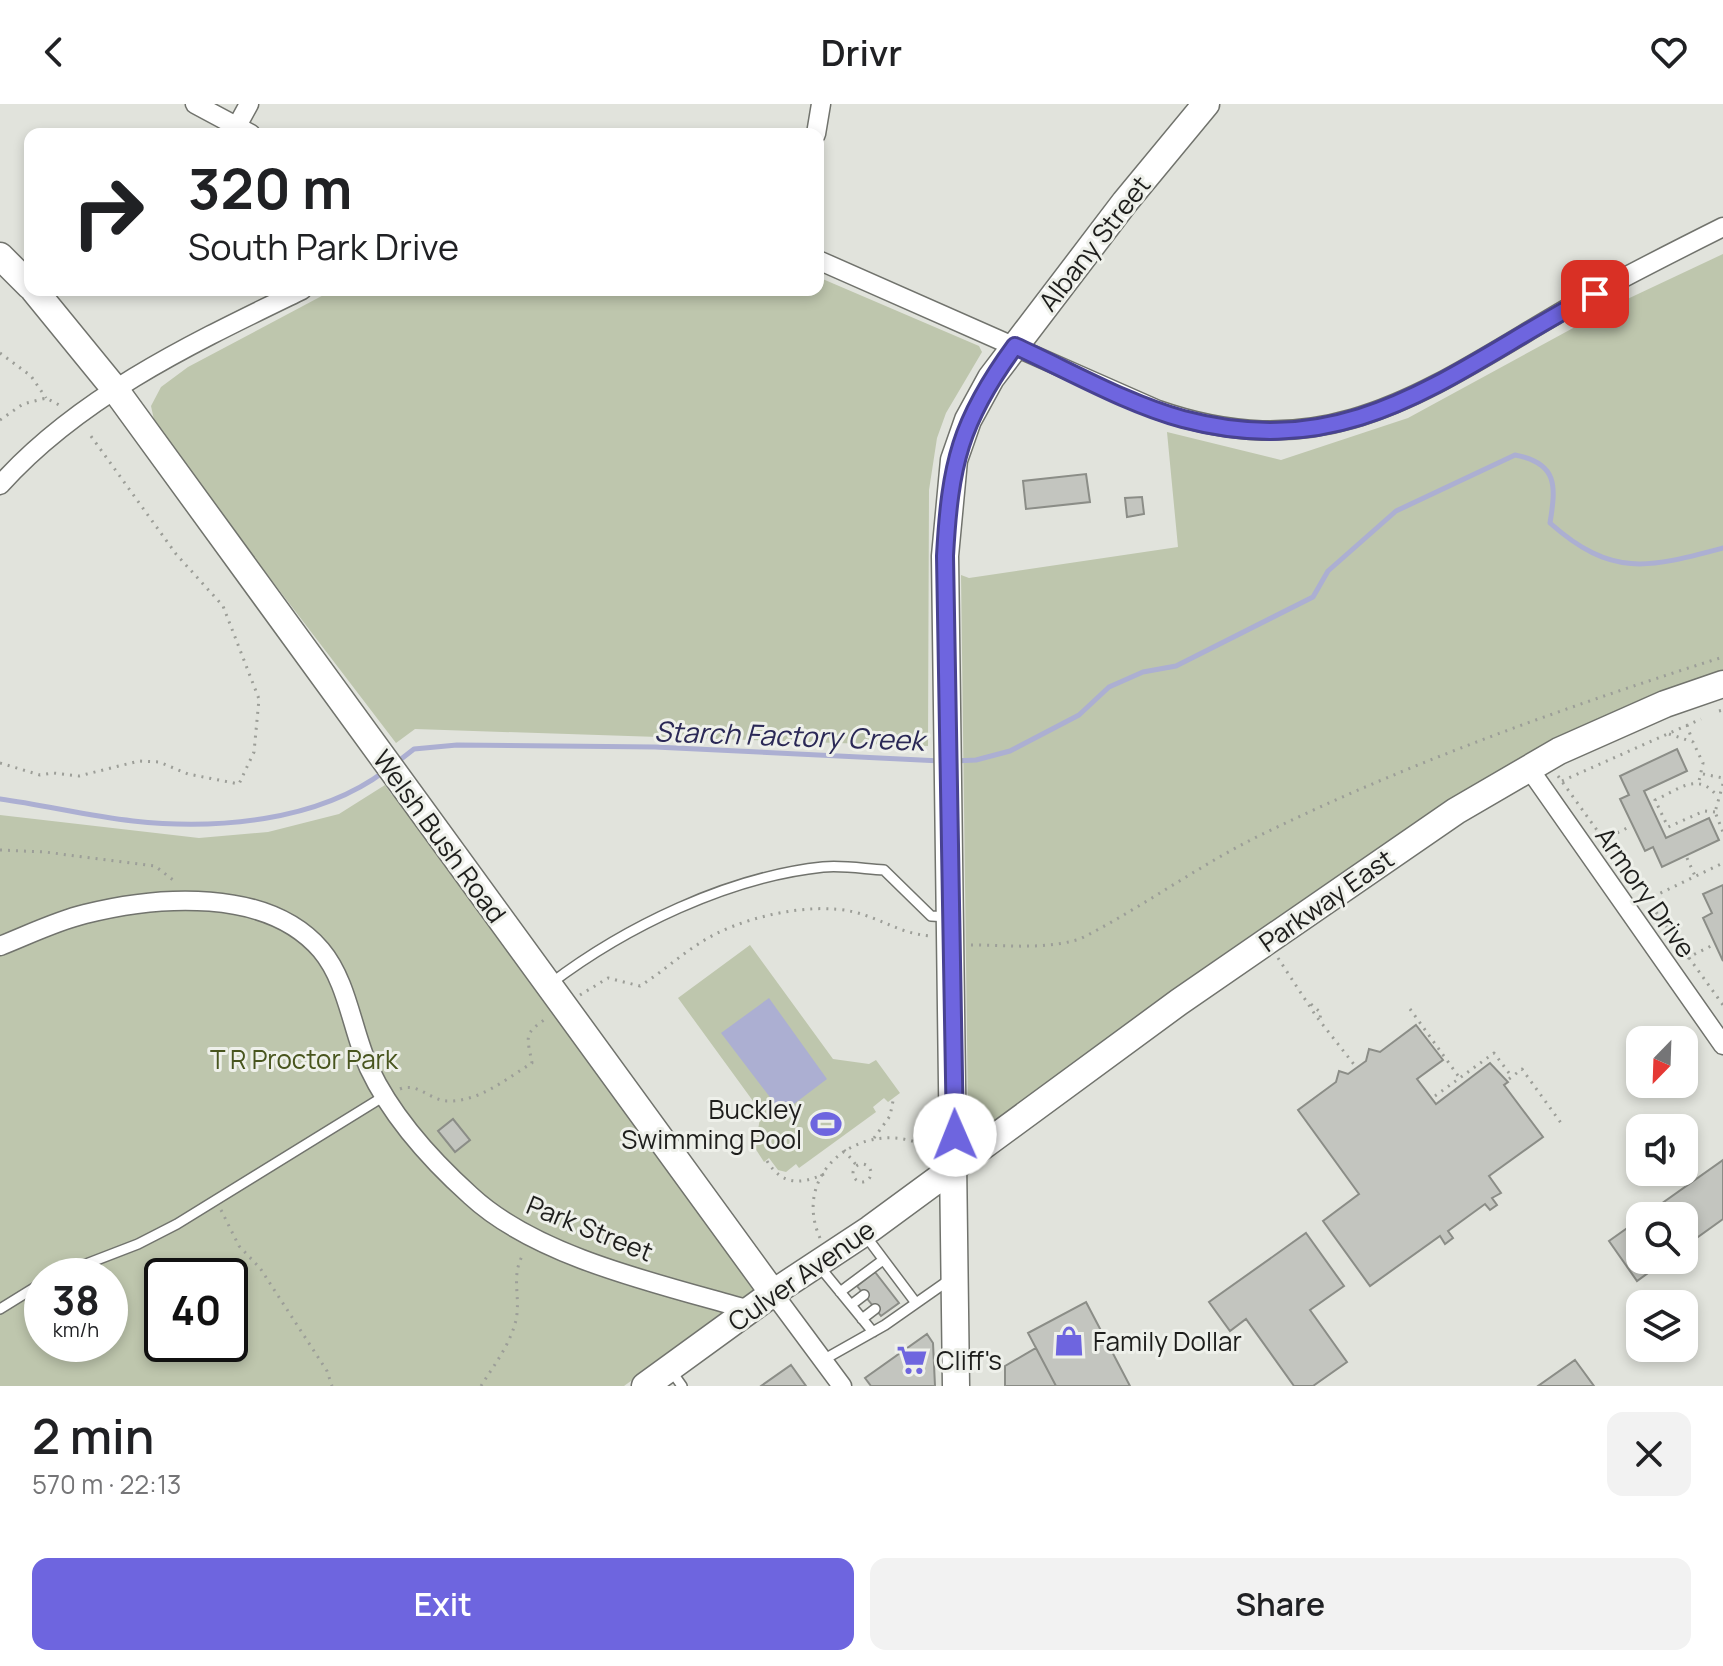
<!DOCTYPE html>
<meta charset="utf-8">
<style>
:root{--surface:#fff;--page:#f2f2f2;--text:#202124;--muted:#757577;--accent:#6e65df}
body{margin:0;font-family:Manrope,sans-serif;background:var(--page);color:var(--text);height:100vh;display:flex;flex-direction:column;font-size:30px;white-space:nowrap}
*{box-sizing:border-box;margin:0}
p{font-size:26px;color:var(--muted)}
.icon{flex:none;width:44px;height:44px;fill:none;stroke:currentColor;stroke-width:2;stroke-linecap:round;stroke-linejoin:round}
.map{position:relative;height:1282px;overflow:hidden}
.sheet{display:flex;flex-direction:column;background:var(--surface);flex:1}
.sheet>*{flex:none}
.hud{position:absolute;left:24px;top:24px;width:800px;height:168px;border-radius:16px;box-shadow:0 4px 12px #0003;background:#fff;color:var(--text);overflow:hidden}
.needle{width:52px;rotate:203deg}
.controls{position:absolute;left:1626px;top:922px;display:grid;gap:16px}
.controls a{display:grid;place-items:center;width:72px;height:72px;border-radius:16px;background:var(--surface);box-shadow:0 4px 12px #0003;font-size:40px}
.speed{position:absolute;left:24px;top:1154px;display:flex;gap:16px;font-size:40px;font-weight:700;text-align:center}
.speed>*{display:grid;place-content:center;width:104px;height:104px;border-radius:50%;background:var(--surface);box-shadow:0 4px 12px #0003;line-height:1}
.speed small{font-size:20px;font-weight:400}
.speed .limit{border:4px solid #111;border-radius:12px;background:#fff;color:#111}
.pin{position:absolute;display:grid;place-items:center;width:68px;height:68px;color:#fff;margin:-34px;border-radius:16px;box-shadow:0 4px 12px #0006}
.me{position:absolute;width:88px;margin:-44px;rotate:359deg;stroke-linejoin:round;filter:drop-shadow(0 0 6px #0008)}
.turn{display:flex;align-items:center;gap:28px;height:168px;padding:0 32px;font-size:36px}
.turn .icon{width:104px;height:104px;stroke-width:2.5}
.turn b{display:block;font-size:56px;line-height:68px}
.round{display:grid;place-items:center;flex:none;width:84px;height:84px;border-radius:16px;background:var(--page)}
.headline{display:flex;align-items:center;justify-content:space-between;height:136px;padding:0 32px}
h1{font-size:48px;font-weight:600;line-height:60px}
.primary-button{display:flex;gap:16px;margin-top:auto;padding:16px 32px}
.primary-button a{flex:1;height:92px;border-radius:16px;background:var(--accent);color:#fff;font-size:32px;font-weight:600;line-height:92px;text-align:center}
.primary-button a+a{background:var(--page);color:var(--text)}
header{display:flex;justify-content:space-between;align-items:center;height:104px;padding:0 32px;background:var(--surface);font-size:36px;font-weight:600}
.map>svg:first-child{display:block}
.green{fill:#bec6ad;fill-rule:evenodd}
.water{fill:#acafd2}
.lines{fill:none;stroke-linecap:round;stroke-linejoin:round}
.stream{stroke:#acafd2;stroke-width:5}
.building{fill:#c3c5bf;stroke:#8b8d87;stroke-width:2}
.lane-casing{stroke:#71736d;stroke-width:12}
.street-casing{stroke:#71736d;stroke-width:21}
.secondary-casing{stroke:#71736d;stroke-width:29}
.path{stroke:#9c9e98;stroke-width:3;stroke-dasharray:2 6;stroke-linecap:butt}
.lane{stroke:#fff;stroke-width:9}
.street{stroke:#fff;stroke-width:18}
.secondary{stroke:#fff;stroke-width:26}
.route-casing{stroke:#484291;stroke-width:20}
.route{stroke:#6e65df;stroke-width:14}
.labels{text-anchor:middle;dominant-baseline:central;stroke-width:6;stroke-linejoin:round;paint-order:stroke}
.street-label{font-size:26px;fill:#1e1e1c;stroke:#eef0ea}
.park-label{font-size:26px;fill:#48551e;stroke:#eef0ea}
.poi-label{font-size:26px;fill:#1e1e1c;stroke:#eef0ea;text-anchor:start}
.water-label{font-size:28px;font-style:italic;fill:#2a2856;stroke:#eef0ea}
</style>
<header><svg class="icon" aria-label="back" viewBox="0 0 24 24"><path d="M15 5l-7 7 7 7"/></svg>Drivr<svg class="icon" aria-label="heart" viewBox="0 0 24 24"><path d="M12 20l-8-8c-3-5 5-10 8-4 3-6 11-1 8 4z"/></svg></header>
<div class="map">
<svg width="1723" height="1282" viewBox="0 0 1723 1282">
<rect width="100%" height="100%" fill="#e1e3dc"/>
<!-- green -->
<path class="green" d="M1723 150V567L1568 629 1466 686 986 1023H973L968 1011 961 471 969 474 1178 443 1167 328 1281 356 1408 314 1621 198Z
M818 173 979 242 982 248 946 309 937 334 929 386 928 642 415 625 396 639 156 325 151 302 161 283 188 263 333 186H818Z
M385 681 392 691 395 688 755 1184 754 1188 624 1282H0V711L199 734 268 728 339 710ZM42 1172H110V1240H42ZM162 1172H230V1240H162Z
M750 841 833 955 869 960 876 956 900 989 888 998 884 994 873 1003 876 1008 799 1064 796 1060 786 1068 778 1066 769 1054 764 1058 755 1044 761 1008 678 894Z"/>
<!-- water -->
<path class="water" d="M769 894 827 975 782 1009 721 929Z"/>
<g class="lines">
<!-- stream -->
<path class="stream" d="M955 657 976 656 1010 647 1079 611 1109 583 1143 568 1176 562 1313 493 1328 467 1396 407 1515 351C1558 359 1556 382 1550 419 1612 474 1648 464 1723 444
M396 659 414 645 457 641 655 643 941 657
M0 695C44 701 88 712 133 717 215 726 317 718 385 667"/>
</g>
<!-- building -->
<path class="building" d="M1086 370 1090 398 1026 405 1023 377Z
M1142 393 1144 410 1127 413 1125 394Z
M1677 645 1687 667 1644 687 1666 734 1709 714 1719 736 1662 763 1653 743 1645 747 1620 695 1629 691 1620 672Z
M1723 781V857L1703 814 1712 809 1703 790Z
M1416 921 1443 956 1417 975 1436 1000 1490 959 1508 978 1504 981 1543 1033 1489 1072 1501 1089 1492 1094 1497 1101 1490 1106 1485 1100 1448 1127 1453 1134 1445 1140 1440 1132 1370 1182 1323 1117 1359 1090 1298 1006 1336 978 1339 967 1348 970 1366 957 1369 945 1380 948Z
M453 1015 470 1036 455 1048 438 1027Z
M1723 1056V1115L1684 1143V1112H1644Z
M1640 1115V1156H1666L1637 1177 1609 1137Z
M1306 1129 1344 1182 1310 1206 1347 1258 1313 1282H1294L1246 1215 1230 1227 1209 1198Z
M875 1168 899 1199 881 1212 857 1182Z
M1086 1198 1130 1282H1056L1028 1229Z
M927 1230 933 1239 935 1282H871L865 1274Z
M1036 1244 1056 1282H1005V1262Z
M1575 1256 1594 1282H1538Z
M791 1261 806 1282H761Z"/>
<g class="lines">
<!-- lane casing -->
<g class="lane-casing">
<path id="lane" d="M550 880C625 823 728 773 823 763 843 761 865 765 884 766L931 812 949 813
M865 1131 916 1199
M819 1162 873 1228
M55 1172 138 1140 177 1120 386 991
M840 1188 883 1156
M851 1201 864 1191
M0 1205 42 1179
M862 1215 875 1205
M823 1256 885 1221 952 1174
M670 1265 682 1282"/>
</g>
<!-- street casing -->
<g class="street-casing">
<path id="street" d="M195 0 251 30
M237 22 249 0
M816 30 821 0
M818 156 1158 306C1327 365 1427 286 1566 205 1617 176 1671 149 1723 123
M0 381C81 291 195 238 302 186
M1528 663 1723 941
M0 842C28 831 56 817 85 810 157 792 267 783 321 846 348 878 352 927 369 964 392 1013 431 1056 471 1092 538 1154 663 1181 750 1206
M773 1189 842 1282"/>
</g>
<!-- secondary casing -->
<g class="secondary-casing">
<path id="secondary" d="M0 152 30 182
M34 186 114 284 773 1189
M645 1282 773 1189 870 1125 1179 898 1456 707 1559 647 1665 600 1723 580
M956 1282 945 452 954 356 968 316 991 274 1125 98 1206 0"/>
</g>
<!-- path -->
<path class="path" d="M0 249 31 272 46 294
M0 316 23 300 46 294 63 303
M1719 607 1723 606
M1687 621 1692 636
M1669 630 1693 638 1703 659 1699 677
M0 659 40 671 53 669 79 672 139 657 159 658 188 670 239 680 254 648 259 595 223 502 176 450 88 328
M1703 670 1723 674
M1558 672 1723 901
M1562 677 1701 615
M1723 680 1715 708 1723 728
M1715 708 1704 707 1668 723 1655 696C1678 686 1698 667 1717 692
M1603 736 1629 723
M0 746 45 748 155 762 177 779
M1687 754 1695 772
M1646 796 1723 759
M971 841C1008 841 1044 846 1080 835 1145 802 1203 758 1269 727 1413 657 1571 601 1723 553
M1278 854 1316 912 1356 963
M1687 854 1711 842
M580 891 608 874 640 882C661 869 679 852 700 839 737 814 810 797 854 808 883 815 898 829 930 832
M1311 900 1321 909 1320 914
M1410 905 1459 973
M1509 975 1522 965 1561 1019
M400 985C417 978 430 996 447 997 479 998 506 975 532 959 527 932 523 930 547 914
M1435 992 1494 949 1512 973
M874 1034 890 1012 893 997
M844 1046 857 1062
M767 1057C782 1081 800 1081 824 1070
M853 1069a9 9 0 1 1 18 0a9 9 0 1 1-18 0Z
M221 1106 239 1142 260 1164 327 1267 332 1282
M820 1134C789 1065 869 1008 933 1046
M481 1282C494 1261 510 1241 516 1216 521 1192 510 1171 524 1149"/>
<!-- lane -->
<use href="#lane" class="lane"/>
<!-- street -->
<use href="#street" class="street"/>
<!-- secondary -->
<use href="#secondary" class="secondary"/>
</g>
<g class="lines">
<!-- route casing -->
<g class="route-casing">
<path id="route" d="M955 1031 945 452C950 360 960 317 1015 242 1068 266 1127 300 1183 315 1357 361 1453 264 1595 190"/>
</g>
<!-- route -->
<use href="#route" class="route"/>
</g>
<!-- icons -->
<defs>
<g id="stadium-bare" transform="scale(2.4)"><path d="M0-5a6.5 5 0 1 0 0 10a6.5 5 0 1 0 0-10ZM-3.5-1.8h7v3.6h-7Z" fill="#6e65df" stroke="#eef0ea" stroke-width="2.5" paint-order="stroke"/></g>
<g id="shop-bare" transform="scale(2.4)"><path d="M-5-2.5h2.3a2.7 3.5 0 0 1 5.4 0H5L5.5 6h-11ZM-1.5-2.5h3a1.5 2.3 0 0 0-3 0Z" fill="#6e65df" stroke="#eef0ea" stroke-width="2.5" paint-order="stroke"/></g>
<g id="supermarket-bare" transform="scale(2.4)"><path d="M-6-5.5h2.5l.6 2H6L4.5 2H-2.5L-4.4-4H-6ZM-1.5 3.2a1.3 1.3 0 1 0 .1 0ZM3 3.2a1.3 1.3 0 1 0 .1 0Z" fill="#6e65df" stroke="#eef0ea" stroke-width="2.5" paint-order="stroke"/></g>
</defs>
<g fill-rule="evenodd">
<use href="#stadium-bare" x="826" y="1020"/>
<use href="#shop-bare" x="1069" y="1237"/>
<use href="#supermarket-bare" x="912" y="1256"/>
</g>
<g class="labels">
<!-- street labels -->
<g class="street-label">
<text transform="translate(1094 139) rotate(-52)">Albany Street</text>
<text transform="translate(440 732) rotate(54)">Welsh Bush Road</text>
<text transform="translate(1646 788) rotate(55)">Armory Drive</text>
<text transform="translate(1326 796) rotate(-35)">Parkway East</text>
<text transform="translate(590 1124) rotate(22)">Park Street</text>
<text transform="translate(801 1171) rotate(-35)">Culver Avenue</text>
</g>
<!-- park labels -->
<g class="park-label">
<text x="304" y="955">T R Proctor Park</text>
</g>
<!-- poi labels -->
<g class="poi-label">
<text x="802" y="1005" text-anchor="end">Buckley<tspan x="802" dy="30">Swimming Pool</tspan></text>
<text x="1093" y="1237">Family Dollar</text>
<text x="936" y="1256">Cliff's</text>
</g>
<!-- water labels -->
<g class="water-label">
<text transform="translate(789 631) rotate(2)">Starch Factory Creek</text>
</g>
</g>
</svg>
<div class="controls">
<a><svg class="needle" viewBox="-14 -14 28 28"><path d="M0-13l5 13h-10z" fill="#e53935"/><path d="M0 13l5-13h-10z" fill="#757577"/></svg></a>
<a><svg class="icon" aria-label="sound" viewBox="0 0 24 24"><path d="M4 9h4l5-4v14l-5-4H4zM17 9q2 3 0 6"/></svg></a>
<a><svg class="icon" aria-label="search" viewBox="0 0 24 24"><circle cx="10" cy="10" r="6"/><path d="M15 15l6 6"/></svg></a>
<a><svg class="icon" aria-label="layers" viewBox="0 0 24 24"><path d="M12 4l9 5-9 5-9-5zM3 14l9 5 9-5"/></svg></a>
</div>
<div class="speed"><div>38<small>km/h</small></div><div class="limit">40</div></div>
<div class="pin" style="left:1595px;top:190px;background:#d93025"><svg class="icon" aria-label="arrive" viewBox="0 0 24 24"><path d="M6 21V4h12l-3 4 3 4H6"/></svg></div>
<svg class="me" style="left:955px;top:1031px" viewBox="-20 -20 40 40"><circle r="19" fill="#fff"/><path d="M0-13L10 11 0 6-10 11z" fill="#6e65df"/></svg>
<div class="hud">
<div class="turn"><svg class="icon" aria-label="right" viewBox="0 0 24 24"><path d="M7 20v-9h11M14 6l5 5-5 5"/></svg><div><b>320 m</b>South Park Drive</div></div>
</div>
</div>
<section class="sheet">
<div class="headline"><div><h1>2 min</h1><p>570 m · 22:13</p></div><a class="round"><svg class="icon" aria-label="close" viewBox="0 0 24 24"><path d="M6 6l12 12M18 6L6 18"/></svg></a></div>
<div class="primary-button"><a>Exit</a><a>Share</a></div>
</section>
